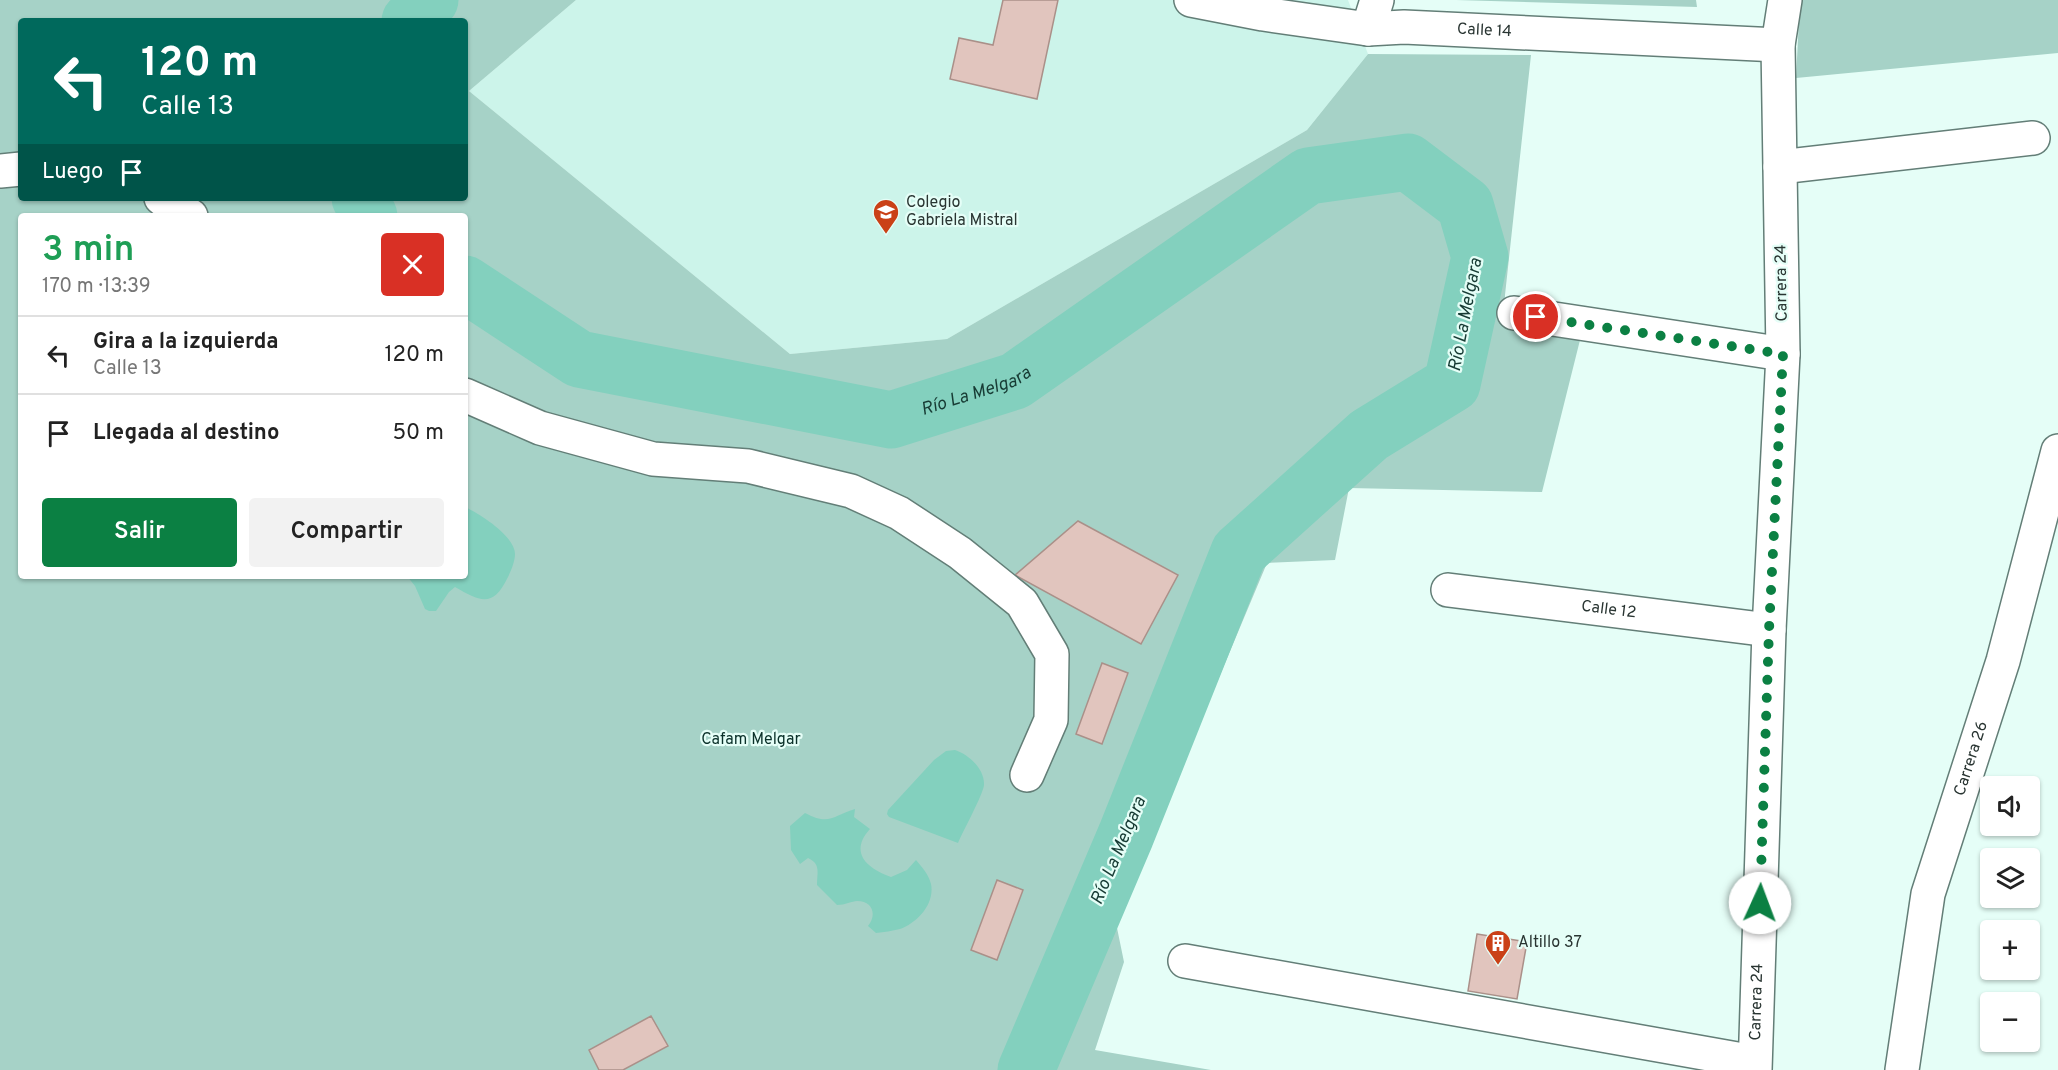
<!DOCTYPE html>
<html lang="es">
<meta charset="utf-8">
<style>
:root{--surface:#fff;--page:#f2f2f2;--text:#222;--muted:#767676;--line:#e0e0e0;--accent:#0b8043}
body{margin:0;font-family:Overpass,sans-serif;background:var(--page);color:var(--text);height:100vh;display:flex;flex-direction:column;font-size:22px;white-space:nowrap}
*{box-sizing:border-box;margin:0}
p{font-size:20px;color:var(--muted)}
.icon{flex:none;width:33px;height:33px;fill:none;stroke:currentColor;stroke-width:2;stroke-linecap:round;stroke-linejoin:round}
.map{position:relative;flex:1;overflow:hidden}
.side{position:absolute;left:18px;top:213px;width:450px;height:366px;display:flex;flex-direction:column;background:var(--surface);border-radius:6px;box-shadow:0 2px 4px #0004}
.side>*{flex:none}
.top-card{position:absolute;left:18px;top:18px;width:450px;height:183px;border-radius:6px;box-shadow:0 2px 4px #0004;background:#00695c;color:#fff;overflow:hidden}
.tools{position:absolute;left:1980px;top:776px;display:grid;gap:12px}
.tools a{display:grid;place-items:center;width:60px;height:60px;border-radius:6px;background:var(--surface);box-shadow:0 2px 4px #0004;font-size:30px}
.pin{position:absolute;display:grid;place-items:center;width:51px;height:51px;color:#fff;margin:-26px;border:3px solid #fff;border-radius:50%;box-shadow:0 2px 6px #0007}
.me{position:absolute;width:66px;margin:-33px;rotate:2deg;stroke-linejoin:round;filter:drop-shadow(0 0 4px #0008)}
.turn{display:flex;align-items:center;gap:21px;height:126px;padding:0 24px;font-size:27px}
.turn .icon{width:78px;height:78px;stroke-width:2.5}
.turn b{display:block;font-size:42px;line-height:51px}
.then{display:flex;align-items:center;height:57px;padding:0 24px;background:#0003;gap:12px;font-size:22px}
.round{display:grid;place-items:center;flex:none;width:63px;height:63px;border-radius:6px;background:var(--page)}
.summary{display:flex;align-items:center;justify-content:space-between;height:102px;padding:0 24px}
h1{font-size:36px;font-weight:600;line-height:45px;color:#1e9e55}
.button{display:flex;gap:12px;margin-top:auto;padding:12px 24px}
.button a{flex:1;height:69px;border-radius:6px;background:var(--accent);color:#fff;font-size:24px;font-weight:600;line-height:69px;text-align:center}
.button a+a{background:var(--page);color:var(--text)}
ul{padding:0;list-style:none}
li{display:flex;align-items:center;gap:18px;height:78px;padding:0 24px;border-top:2px solid var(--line)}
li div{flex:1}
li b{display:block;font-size:22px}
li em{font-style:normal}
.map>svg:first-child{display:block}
.built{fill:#ccf4ea}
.green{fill:#a6d2c7;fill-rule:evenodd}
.water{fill:#83d0be}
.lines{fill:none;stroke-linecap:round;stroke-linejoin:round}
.river{stroke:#83d0be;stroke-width:57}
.building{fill:#e1c5be;stroke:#aa9089;stroke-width:1.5}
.minor-casing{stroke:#637e77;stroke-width:36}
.minor{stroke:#fff;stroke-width:33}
.route{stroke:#0b8043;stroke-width:10;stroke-dasharray:0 18}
.labels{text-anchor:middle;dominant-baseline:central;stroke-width:4.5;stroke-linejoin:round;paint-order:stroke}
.street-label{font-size:16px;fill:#293532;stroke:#e5fef7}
.poi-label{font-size:16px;fill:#293532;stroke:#e5fef7;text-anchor:start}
.park-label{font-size:16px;fill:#0a3029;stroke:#e5fef7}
.water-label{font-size:18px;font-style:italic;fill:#173b34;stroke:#e5fef7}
</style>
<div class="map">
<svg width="2058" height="1070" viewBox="0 0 2058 1070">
<rect width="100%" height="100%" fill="#e5fef7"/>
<!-- built -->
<path class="built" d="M576 0H1348L1368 54 1307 130 947 339 790 354 469 91Z"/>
<!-- green -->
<path class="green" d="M0 0H576L469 91 790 354 947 339 1307 130 1368 54 1531 55 1505 295 1504 328 1580 340 1542 492 1349 488 1335 560 1267 563 1116 923 1124 962 1095 1050 1211 1070H0ZM21 21H465V198H21ZM21 216H465V576H21Z
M1456 0H1696L1697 7Z
M1800 0H2058V53L1796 78Z"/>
<!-- water -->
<path class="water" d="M465 507C480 514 515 536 515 554 515 561 511 571 508 577 493 608 481 602 455 587L449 592 436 611H429L425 609 415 586 407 576H465Z
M955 750C968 754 985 769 984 785 983 795 963 831 958 843L889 817 887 814 888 810 934 760 946 751Z
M855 809 854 817 870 829C849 852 866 868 891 877L907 870 916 860C922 867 929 875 931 884 935 904 917 923 900 929 892 931 884 932 876 933L868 926C877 915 873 901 857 901 852 901 845 905 837 905L817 885C817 872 821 864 808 858L800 864 791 850 790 826 805 813C830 826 832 816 855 809Z"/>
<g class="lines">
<!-- river -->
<g class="river">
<path d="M410 21 430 0"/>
<path d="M360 198 369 216"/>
<path id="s1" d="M465 284 579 359 891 420 1015 381 1308 176 1408 162 1465 205 1480 257 1452 384 1369 435 1239 552 1126 835 1026 1070"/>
</g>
</g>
<!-- building -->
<path class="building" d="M1003 0H1058L1037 99 950 79 959 38 993 45Z
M1078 521 1178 575 1141 644 1015 575Z
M1102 663 1128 673 1102 744 1076 734Z
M997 880 1023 890 997 960 971 950Z
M1477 934 1527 942 1517 999 1468 991Z
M651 1016 668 1046 623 1070H599L589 1050Z"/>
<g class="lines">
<!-- minor casing -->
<g class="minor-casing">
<g id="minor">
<path id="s2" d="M1191 0 1263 14 1368 29 1404 27 1778 45"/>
<path d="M1368 29 1377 0"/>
<path d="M1780 167 2033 138"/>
<path d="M0 171 21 169"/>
<path d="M161 198 191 216"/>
<path d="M1514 313 1783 354"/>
<path d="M465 395 540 428 653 459 748 466 851 491 899 513 960 553 1022 603 1052 654 1051 720 1027 775"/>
<path id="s3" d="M1448 590 1769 630"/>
<path d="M1185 961 1754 1062"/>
<path id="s4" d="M1755 1070 1769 630 1783 354 1778 45 1785 0"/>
<path id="s5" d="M1902 1070 1928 894 2003 661 2058 451"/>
</g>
</g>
<!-- minor -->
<use href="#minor" class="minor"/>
</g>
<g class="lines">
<!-- route -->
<path class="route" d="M1536 317 1783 354 1769 630 1760 903"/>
</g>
<!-- icons -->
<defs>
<g id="school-pin" transform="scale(1.35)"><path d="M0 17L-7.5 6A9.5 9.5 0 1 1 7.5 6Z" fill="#ca4117" stroke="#e5fef7"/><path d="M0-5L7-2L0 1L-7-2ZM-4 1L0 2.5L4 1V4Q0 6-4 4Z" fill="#fff"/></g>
<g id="building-pin" transform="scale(1.35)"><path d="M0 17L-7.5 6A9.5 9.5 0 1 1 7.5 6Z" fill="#ca4117" stroke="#e5fef7"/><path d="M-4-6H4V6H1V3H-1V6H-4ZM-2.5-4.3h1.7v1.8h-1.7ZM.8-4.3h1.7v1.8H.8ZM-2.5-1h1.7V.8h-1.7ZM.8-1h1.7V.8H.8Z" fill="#fff"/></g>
</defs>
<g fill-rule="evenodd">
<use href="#school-pin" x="886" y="212"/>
<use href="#building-pin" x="1498" y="943"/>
</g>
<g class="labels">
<!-- street labels -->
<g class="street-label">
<text stroke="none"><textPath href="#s2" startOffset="296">Calle 14</textPath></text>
<text transform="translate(1782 283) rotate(-91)">Carrera 24</text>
<text stroke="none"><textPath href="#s3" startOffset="162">Calle 12</textPath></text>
<text stroke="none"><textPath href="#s5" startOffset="320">Carrera 26</textPath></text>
<text stroke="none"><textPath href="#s4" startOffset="68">Carrera 24</textPath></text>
</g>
<!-- poi labels -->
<g class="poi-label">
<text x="906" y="203">Colegio<tspan x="906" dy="18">Gabriela Mistral</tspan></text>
<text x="1518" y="943">Altillo 37</text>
</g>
<!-- park labels -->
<g class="park-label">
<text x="751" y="740">Cafam Melgar</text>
</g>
<!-- water labels -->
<g class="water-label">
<text transform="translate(1466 315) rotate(-79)">Río La Melgara</text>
<text stroke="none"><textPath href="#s1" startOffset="544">Río La Melgara</textPath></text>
<text transform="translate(1119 851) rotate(-67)">Río La Melgara</text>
</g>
</g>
</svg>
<div class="tools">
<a><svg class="icon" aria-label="sound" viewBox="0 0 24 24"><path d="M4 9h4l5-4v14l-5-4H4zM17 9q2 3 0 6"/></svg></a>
<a><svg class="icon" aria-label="layers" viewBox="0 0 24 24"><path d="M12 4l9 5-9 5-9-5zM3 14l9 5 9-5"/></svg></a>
<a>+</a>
<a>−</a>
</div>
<div class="pin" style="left:1536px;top:317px;background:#d93025"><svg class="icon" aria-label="arrive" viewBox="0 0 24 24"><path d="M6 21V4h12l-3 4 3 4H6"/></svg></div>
<svg class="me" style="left:1760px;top:903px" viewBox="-20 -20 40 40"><circle r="19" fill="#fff"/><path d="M0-13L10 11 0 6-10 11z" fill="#0b8043"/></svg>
<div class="top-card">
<div class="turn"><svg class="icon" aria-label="left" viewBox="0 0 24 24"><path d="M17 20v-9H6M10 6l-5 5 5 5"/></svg><div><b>120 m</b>Calle 13</div></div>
<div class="then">Luego<svg class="icon" aria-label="arrive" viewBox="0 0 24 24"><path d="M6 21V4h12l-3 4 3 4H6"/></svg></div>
</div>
<section class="side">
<div class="summary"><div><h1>3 min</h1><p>170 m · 13:39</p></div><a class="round" style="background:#d93025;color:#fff"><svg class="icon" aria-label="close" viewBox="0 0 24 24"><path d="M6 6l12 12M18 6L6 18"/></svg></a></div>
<ul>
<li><svg class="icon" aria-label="left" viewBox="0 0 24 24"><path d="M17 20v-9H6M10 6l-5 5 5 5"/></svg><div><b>Gira a la izquierda</b><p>Calle 13</p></div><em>120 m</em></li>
<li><svg class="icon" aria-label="arrive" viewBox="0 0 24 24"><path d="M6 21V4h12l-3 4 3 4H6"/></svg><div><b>Llegada al destino</b></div><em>50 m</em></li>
</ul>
<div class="button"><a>Salir</a><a>Compartir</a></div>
</section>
</div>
